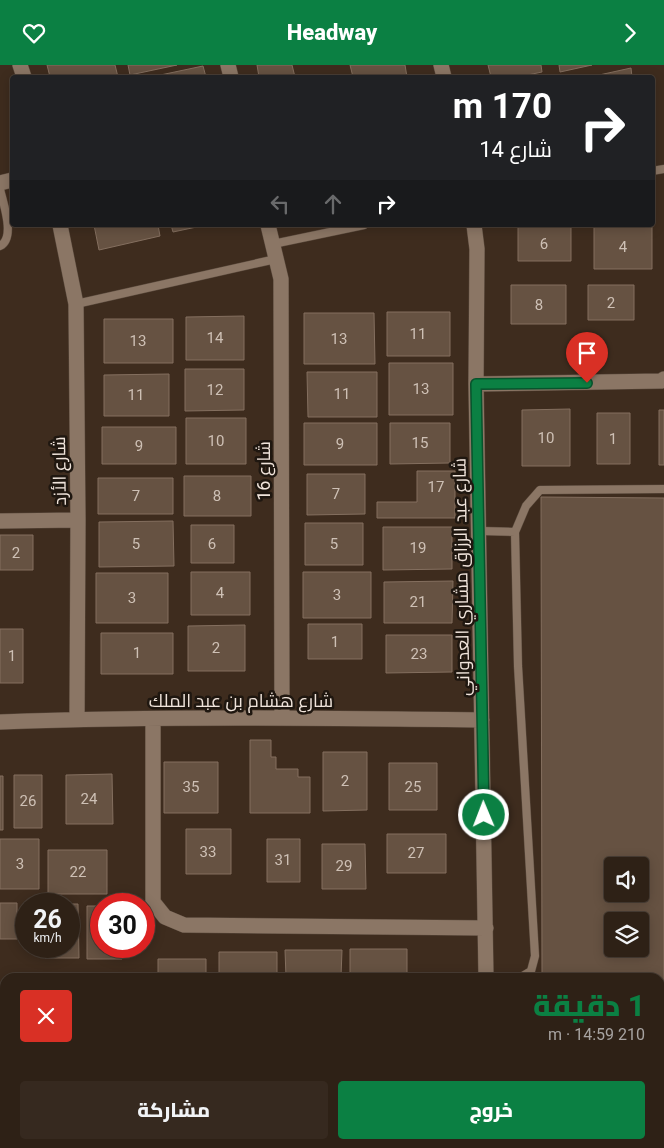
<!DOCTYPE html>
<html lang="ar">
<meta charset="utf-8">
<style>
:root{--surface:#2e2116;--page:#36291f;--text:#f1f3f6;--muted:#a7a3a1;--line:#493e35;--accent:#0b8043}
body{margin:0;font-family:Roboto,Cairo,sans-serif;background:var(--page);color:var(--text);direction:rtl;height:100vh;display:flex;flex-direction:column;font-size:19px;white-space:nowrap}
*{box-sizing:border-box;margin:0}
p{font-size:16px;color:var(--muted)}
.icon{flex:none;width:28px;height:28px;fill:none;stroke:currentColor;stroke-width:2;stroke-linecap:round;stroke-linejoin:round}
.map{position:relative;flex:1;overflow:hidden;direction:ltr}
.side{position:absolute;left:0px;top:908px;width:665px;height:176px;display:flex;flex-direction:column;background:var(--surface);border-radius:15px 15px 0 0;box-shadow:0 2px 12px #0003,0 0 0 1px var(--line);direction:rtl}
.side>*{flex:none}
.hud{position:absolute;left:10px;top:10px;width:645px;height:152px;border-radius:5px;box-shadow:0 2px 12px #0003,0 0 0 1px var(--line);direction:rtl;background:#202124;color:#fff;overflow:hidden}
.buttons{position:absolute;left:604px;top:792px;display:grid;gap:10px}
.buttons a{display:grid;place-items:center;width:45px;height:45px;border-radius:5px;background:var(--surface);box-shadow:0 2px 12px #0003,0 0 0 1px var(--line);font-size:25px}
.speed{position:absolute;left:15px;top:828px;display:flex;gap:10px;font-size:25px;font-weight:700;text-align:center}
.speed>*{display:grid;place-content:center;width:65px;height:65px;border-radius:50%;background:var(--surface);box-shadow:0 2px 12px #0003,0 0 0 1px var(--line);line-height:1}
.speed small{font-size:12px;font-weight:400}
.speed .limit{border:8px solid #d22;background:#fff;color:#111}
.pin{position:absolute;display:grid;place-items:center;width:42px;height:42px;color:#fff;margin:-51px -21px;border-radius:50% 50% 50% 0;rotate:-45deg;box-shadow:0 0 5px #0007}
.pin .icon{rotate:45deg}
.me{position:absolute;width:55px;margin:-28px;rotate:359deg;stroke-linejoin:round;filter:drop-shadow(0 0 4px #0008)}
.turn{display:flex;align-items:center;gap:18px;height:105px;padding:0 20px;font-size:22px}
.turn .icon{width:65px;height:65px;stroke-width:2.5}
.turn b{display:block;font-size:35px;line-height:42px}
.lanes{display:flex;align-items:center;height:48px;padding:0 20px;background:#0003;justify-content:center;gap:25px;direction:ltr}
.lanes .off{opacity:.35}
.round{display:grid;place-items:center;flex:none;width:52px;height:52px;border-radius:5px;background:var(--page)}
.summary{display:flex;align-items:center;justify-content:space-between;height:85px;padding:0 20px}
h1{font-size:30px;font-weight:800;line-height:38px;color:var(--accent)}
.action{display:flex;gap:10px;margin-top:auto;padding:10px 20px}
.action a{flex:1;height:58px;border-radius:5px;background:var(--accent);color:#fff;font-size:20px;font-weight:800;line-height:58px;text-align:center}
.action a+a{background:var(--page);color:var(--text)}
header{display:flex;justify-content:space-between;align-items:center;height:65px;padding:0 20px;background:var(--accent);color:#fff;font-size:22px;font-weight:800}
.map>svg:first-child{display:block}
.built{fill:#48311e}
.building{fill:#665242;stroke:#846f5f;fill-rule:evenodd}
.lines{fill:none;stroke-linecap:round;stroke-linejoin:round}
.service-casing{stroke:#5a4a3d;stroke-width:9}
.minor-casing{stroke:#5a4a3d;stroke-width:16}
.tertiary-casing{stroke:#5a4a3d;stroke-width:20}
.service{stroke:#8b7665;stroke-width:8}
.minor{stroke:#8b7665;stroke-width:15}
.tertiary{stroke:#8b7665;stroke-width:19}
.route-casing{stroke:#07532c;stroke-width:12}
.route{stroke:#0b8043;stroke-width:9}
.labels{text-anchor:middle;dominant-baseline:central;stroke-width:5;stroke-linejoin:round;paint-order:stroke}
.number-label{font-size:15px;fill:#cec0b5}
.street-label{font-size:18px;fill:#f0e4db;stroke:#1f1710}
</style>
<header><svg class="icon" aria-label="forward" viewBox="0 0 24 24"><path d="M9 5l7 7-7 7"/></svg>Headway<svg class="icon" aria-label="heart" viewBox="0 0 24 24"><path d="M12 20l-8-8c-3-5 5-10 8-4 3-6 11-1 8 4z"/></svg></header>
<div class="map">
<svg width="664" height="1083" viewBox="0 0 664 1083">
<rect width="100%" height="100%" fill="#3e2c1e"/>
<!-- built -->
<path class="built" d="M468 1079H596V1083H468Z"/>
<!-- building -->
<path class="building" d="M47 0H115L118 12H50Z
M128 0H177L130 10Z
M257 0H292L295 12H259Z
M350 0H405L407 12H353Z
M488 0H541L542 7 518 12H491Z
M559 0H592L560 7Z
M203 1 206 12H151Z
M631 3 632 12H590Z
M94 160H158L160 171 99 185Z
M171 160H206L173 167Z
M594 160H652V204H594Z
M518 162H571V196H518Z
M511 220H566V259H511Z
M588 220H634V255H588Z
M387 247H450V291H387Z
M304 248H374L375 299H304Z
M244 251V295H186V252Z
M104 254H173V298H104Z
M389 298H453V350H389Z
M185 304H244V345L185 346Z
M307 307H377V352H308Z
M169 309V351H104V310Z
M570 344V401H522V345Z
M659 345H664V400H659Z
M597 348H630V399H597Z
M186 353H246V399H186Z
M304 358H377V400H304Z
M390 358H450V398L390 399Z
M102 362H176V399H102Z
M417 406H455V453H377V437H417Z
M307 409H365V449L307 450Z
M184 411H251V451H184Z
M98 413H173V449H98Z
M541 432 664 433V956H660V912H542ZM612 801H640V829H612ZM612 856H640V884H612Z
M173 456 174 501 99 502V457Z
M305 458H363V500H305Z
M191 460H234V498H191Z
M383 462H452V504L383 505Z
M0 470H33V505H0Z
M191 507H250V550H191Z
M303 507H371V553H303Z
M96 508H168V558H96Z
M453 516 452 558H384V517Z
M308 559H362V594H308Z
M245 560V606H188V561Z
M0 564H23V618H0Z
M101 568H173V609H101Z
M386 570H452V607L386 608Z
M250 675H271V692H276V704H298V712H310V748H250Z
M323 687H367V745L323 746Z
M164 697H218V748H164Z
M389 698H437V745H389Z
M112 709 113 759H66V710Z
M14 710H42V763H14Z
M0 711H3V765H0Z
M186 764H231V809H186Z
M387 769H446V808H387Z
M0 774H39V824H0Z
M267 774H300V817H267Z
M322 779H365L366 824H322Z
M48 785H107V829H48Z
M0 838H17V874H0Z
M59 839H78L79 893H45V881H69V839Z
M87 841H101V881H122V894H87Z
M350 884H407V912H350Z
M285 885H342L341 912H286Z
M219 887H277V912H219Z
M158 894H206V912H158Z
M5 1058V1079H7V1083H0V1059Z
M21 1079H77V1083H21Z
M94 1079H137V1083H94Z
M149 1079H206V1083H149Z
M219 1079H273V1083H219Z"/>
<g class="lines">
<!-- service casing -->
<g class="service-casing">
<path id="service" d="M652 106 664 104
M0 124C3 138 16 173 0 181
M273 179 364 160
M76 239 276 194
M481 466 515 467 518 601 535 891 531 906 521 912
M515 467 526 441 540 425 664 424
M660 1064H664
M442 1083V1079
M620 1083V1079"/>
</g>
<!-- minor casing -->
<g class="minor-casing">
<path id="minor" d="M20 0 24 12
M228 0 231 12
M441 0 444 12
M0 118 12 115
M60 160 76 239 78 455 77 654
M268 160 281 214 282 653
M474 160 477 184 476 319 486 912
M476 319 661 316 664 314
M0 456 78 455
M153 654V837L165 852 184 860 486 863
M0 657C161 651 322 653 482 655"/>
</g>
<!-- tertiary casing -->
<g class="tertiary-casing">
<path id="tertiary" d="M0 989H5
M660 989H664
M0 1020H5
M660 1022H664"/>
</g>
<!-- service -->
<use href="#service" class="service"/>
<!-- minor -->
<use href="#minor" class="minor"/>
<!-- tertiary -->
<use href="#tertiary" class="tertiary"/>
</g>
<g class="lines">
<!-- route casing -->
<g class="route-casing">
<path id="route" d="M484 750 476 319 587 318"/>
</g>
<!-- route -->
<use href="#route" class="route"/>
</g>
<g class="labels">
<!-- number labels -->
<g class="number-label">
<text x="544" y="179">6</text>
<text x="623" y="182">4</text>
<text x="611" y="238">2</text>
<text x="539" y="240">8</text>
<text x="418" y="269">11</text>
<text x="215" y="273">14</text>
<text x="339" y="274">13</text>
<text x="138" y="276">13</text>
<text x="421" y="324">13</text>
<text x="215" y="325">12</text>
<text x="342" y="329">11</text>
<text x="136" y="330">11</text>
<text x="546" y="373">10</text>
<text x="613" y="374">1</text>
<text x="216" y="376">10</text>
<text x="420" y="378">15</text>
<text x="340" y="379">9</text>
<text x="139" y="381">9</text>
<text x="436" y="422">17</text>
<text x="336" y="429">7</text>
<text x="136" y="431">7</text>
<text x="217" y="431">8</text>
<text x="136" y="479">5</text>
<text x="212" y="479">6</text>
<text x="334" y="479">5</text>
<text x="418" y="483">19</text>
<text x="16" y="488">2</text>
<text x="220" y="528">4</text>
<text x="337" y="530">3</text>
<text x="132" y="533">3</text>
<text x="418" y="537">21</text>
<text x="335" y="577">1</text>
<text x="216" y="583">2</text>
<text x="137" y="588">1</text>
<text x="419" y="589">23</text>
<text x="12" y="591">1</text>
<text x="345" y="716">2</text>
<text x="191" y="722">35</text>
<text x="413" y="722">25</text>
<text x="89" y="734">24</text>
<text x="28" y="736">26</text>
<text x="208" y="787">33</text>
<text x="416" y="788">27</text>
<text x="283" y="795">31</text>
<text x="20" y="799">3</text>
<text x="344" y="801">29</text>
<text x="78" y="807">22</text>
</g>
<!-- street labels -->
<g class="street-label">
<text transform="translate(59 406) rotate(-91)">شارع الأزد</text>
<text transform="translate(263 406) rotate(-90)">شارع 16</text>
<text transform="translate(461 512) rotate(-91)">شارع عبد الرزاق مشاري العدواني</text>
<text x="241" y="635">شارع هشام بن عبد الملك</text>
</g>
</g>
</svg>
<div class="buttons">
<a><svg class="icon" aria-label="sound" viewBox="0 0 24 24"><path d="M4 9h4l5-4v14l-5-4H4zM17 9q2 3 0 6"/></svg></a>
<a><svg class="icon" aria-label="layers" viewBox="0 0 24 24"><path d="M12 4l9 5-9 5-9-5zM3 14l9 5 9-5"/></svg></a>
</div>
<div class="speed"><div>26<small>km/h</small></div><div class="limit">30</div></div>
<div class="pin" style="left:587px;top:318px;background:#d93025"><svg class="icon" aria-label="arrive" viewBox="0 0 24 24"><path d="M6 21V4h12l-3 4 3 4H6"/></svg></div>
<svg class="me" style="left:484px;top:750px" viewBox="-20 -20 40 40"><circle r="17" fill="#0b8043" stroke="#fff" stroke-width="3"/><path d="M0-11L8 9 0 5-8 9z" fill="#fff"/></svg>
<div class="hud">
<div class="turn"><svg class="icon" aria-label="right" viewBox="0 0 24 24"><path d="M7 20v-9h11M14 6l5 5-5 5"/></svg><div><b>170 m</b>شارع 14</div></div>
<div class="lanes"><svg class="icon off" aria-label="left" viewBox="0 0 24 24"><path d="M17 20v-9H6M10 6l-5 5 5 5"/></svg><svg class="icon off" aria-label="ahead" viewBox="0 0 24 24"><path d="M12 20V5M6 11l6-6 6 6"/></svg><svg class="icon" aria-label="right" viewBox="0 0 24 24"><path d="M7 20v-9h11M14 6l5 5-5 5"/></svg></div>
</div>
<section class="side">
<div class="summary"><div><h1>1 دقيقة</h1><p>210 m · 14:59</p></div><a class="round" style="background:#d93025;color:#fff"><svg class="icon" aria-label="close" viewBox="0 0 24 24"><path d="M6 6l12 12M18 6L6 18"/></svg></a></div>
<div class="action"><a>خروج</a><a>مشاركة</a></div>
</section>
</div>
